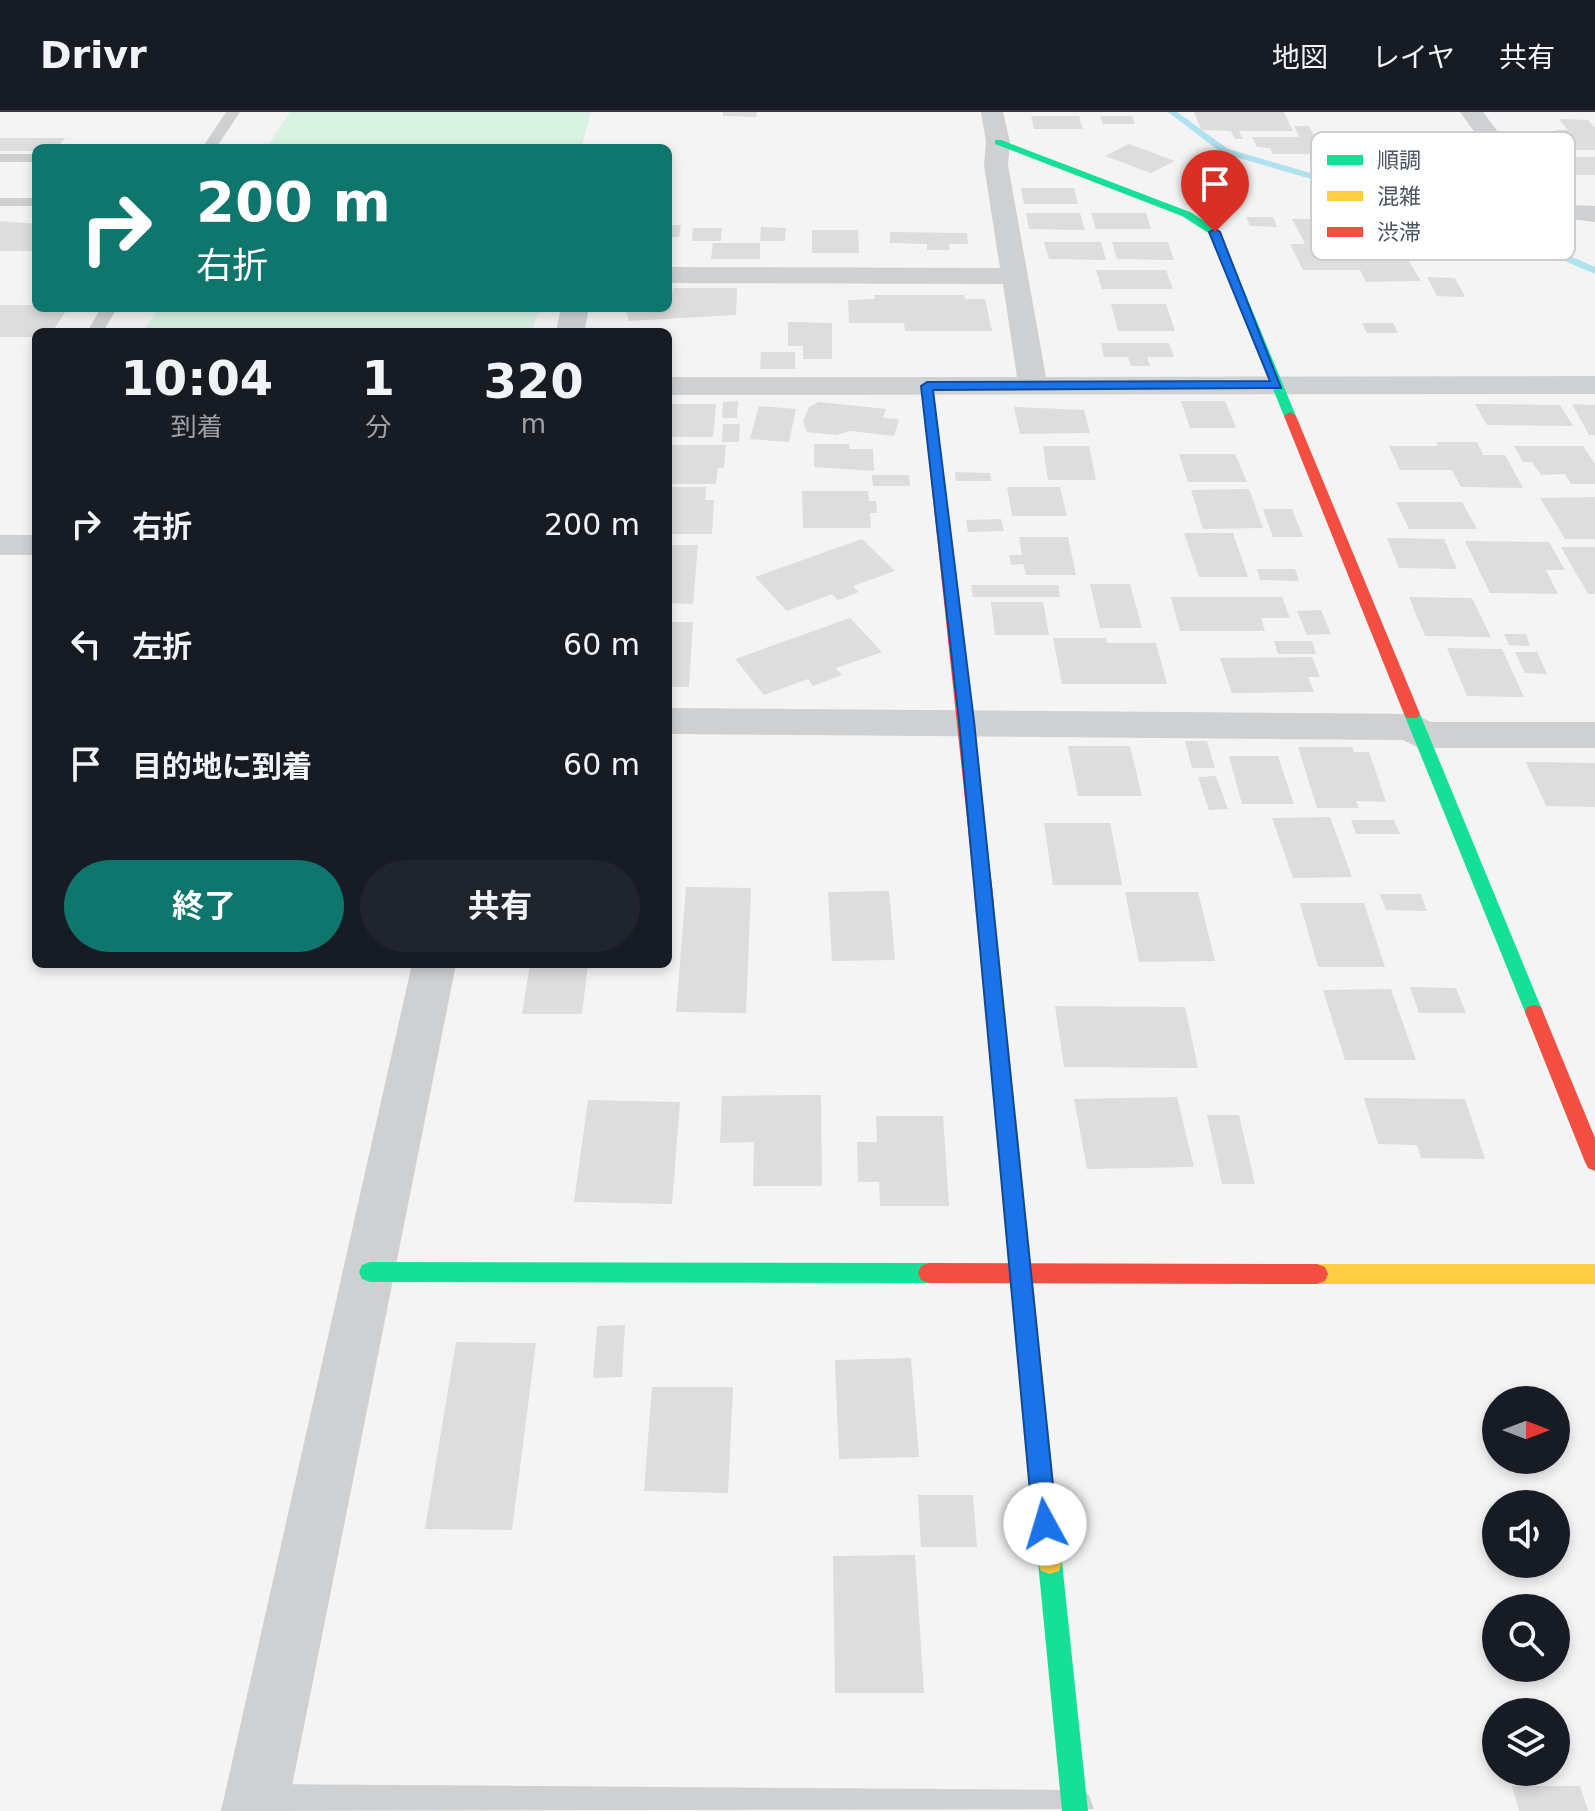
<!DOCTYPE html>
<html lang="ja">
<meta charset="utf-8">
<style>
:root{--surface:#171b24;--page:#20242c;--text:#f1f3f6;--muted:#9ea1a6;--line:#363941;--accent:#0f766e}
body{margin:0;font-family:"DejaVu Sans","Noto Sans JP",sans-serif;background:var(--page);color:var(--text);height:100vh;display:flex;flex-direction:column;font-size:30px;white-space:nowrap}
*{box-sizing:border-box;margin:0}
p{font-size:26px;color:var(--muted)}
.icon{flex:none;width:44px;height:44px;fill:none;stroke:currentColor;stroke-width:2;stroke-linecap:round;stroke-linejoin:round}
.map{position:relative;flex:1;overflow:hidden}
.sheet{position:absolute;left:32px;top:216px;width:640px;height:640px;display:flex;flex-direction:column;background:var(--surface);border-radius:12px;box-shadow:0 4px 12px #0003}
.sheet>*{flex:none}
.hud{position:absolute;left:32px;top:32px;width:640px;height:168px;border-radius:12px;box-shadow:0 4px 12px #0003;background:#0f766e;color:#fff;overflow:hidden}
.needle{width:52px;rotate:90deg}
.fabs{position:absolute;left:1482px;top:1274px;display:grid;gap:16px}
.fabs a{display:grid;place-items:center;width:88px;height:88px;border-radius:50%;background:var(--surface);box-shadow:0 4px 12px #0003;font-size:40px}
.pin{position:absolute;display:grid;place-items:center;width:68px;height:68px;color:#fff;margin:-82px -34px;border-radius:50% 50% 50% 0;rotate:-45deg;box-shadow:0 0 8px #0007}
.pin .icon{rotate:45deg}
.me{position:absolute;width:88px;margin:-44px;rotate:354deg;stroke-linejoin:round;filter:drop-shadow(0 0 6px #0008)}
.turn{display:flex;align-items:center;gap:28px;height:168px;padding:0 32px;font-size:36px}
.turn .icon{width:104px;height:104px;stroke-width:2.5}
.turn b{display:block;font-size:56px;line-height:68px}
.eta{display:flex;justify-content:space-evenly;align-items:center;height:136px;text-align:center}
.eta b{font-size:48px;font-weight:700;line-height:56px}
.button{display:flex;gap:16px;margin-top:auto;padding:16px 32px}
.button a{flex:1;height:92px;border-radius:48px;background:var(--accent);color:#fff;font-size:32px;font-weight:700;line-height:92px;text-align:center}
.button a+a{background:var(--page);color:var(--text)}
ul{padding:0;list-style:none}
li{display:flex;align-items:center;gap:24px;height:120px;padding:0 32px}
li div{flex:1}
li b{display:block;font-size:30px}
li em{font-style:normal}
header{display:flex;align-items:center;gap:48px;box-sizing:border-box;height:112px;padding:0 40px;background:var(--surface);border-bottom:2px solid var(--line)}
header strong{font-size:38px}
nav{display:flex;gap:44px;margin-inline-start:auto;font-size:28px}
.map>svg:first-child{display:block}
.green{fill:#d9f2e3}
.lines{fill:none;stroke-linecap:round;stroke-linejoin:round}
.stream{fill:#aee2f0;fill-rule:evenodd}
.building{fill:#ddddde}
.lane{fill:#ced0d2;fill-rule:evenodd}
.street{fill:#ced0d2;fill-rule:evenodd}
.fast{fill:#16e098;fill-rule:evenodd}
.slow{fill:#ffcf43;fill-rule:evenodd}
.jam{fill:#f24e42;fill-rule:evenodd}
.route{fill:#1a73e8;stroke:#114b97;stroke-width:2}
.key{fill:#fff;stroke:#c9ccd0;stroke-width:2}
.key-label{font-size:22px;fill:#4a5661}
</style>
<header>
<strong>Drivr</strong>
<nav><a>地図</a><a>レイヤ</a><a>共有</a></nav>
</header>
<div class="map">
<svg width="1595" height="1699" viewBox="0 0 1595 1699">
<rect width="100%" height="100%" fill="#f4f4f4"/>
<!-- green -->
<path class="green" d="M290 0H591L581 36H266Z
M159 196H539L532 220H143Z"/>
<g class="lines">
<!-- stream -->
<path class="stream" d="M1168 0H1177L1228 37 1516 121 1595 155V162L1510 125 1222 41Z"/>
</g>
<!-- building -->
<path class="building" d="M723 0H757L756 5 723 4Z
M1194 0H1284L1293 19H1239L1243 27H1235L1231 19 1201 18Z
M1031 4H1079L1083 17H1034Z
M1100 4H1132L1135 12H1103Z
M1559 7 1588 8 1595 16V38H1531L1520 24H1561L1555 18H1568Z
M1294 14H1309L1313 22 1460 23 1476 44H1465L1472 53H1413L1403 61 1380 53H1322L1316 42H1273L1270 36 1257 35 1252 25H1299Z
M0 26H65L57 36H36V39H0Z
M1129 32 1175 49 1151 61 1105 44Z
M1546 45H1595V63H1561Z
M1021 76H1074L1078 92H1024Z
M1026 101H1080L1085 118 1029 117Z
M1091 101H1146L1151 117H1096Z
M1246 105H1273L1277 115 1250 114Z
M1292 107H1367L1378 125H1394L1421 169 1366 170 1360 158H1303L1290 132H1305Z
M0 109 36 112V139H0Z
M668 113H681L679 125H668Z
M761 115 786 116 785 129H760Z
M693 116H722L721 129H692Z
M812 118H858L859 141H812Z
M890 120 967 121 968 132H949L950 138H927V132L890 131Z
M1044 130H1101L1106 148 1049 147Z
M1112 130H1168L1174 148 1117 147Z
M713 131H760V147H711Z
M1096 158H1166L1173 177H1102Z
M1427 165 1455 166 1465 185 1437 184Z
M673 176H737L736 203 629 209 625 196H668V183L672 182Z
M874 183H964L965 187H985L992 219H905L904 211H849L848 188 875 187Z
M1111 192H1166L1175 219H1118Z
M0 193H36L68 196 52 220H36V225H0Z
M788 210 832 211V247H803V234H788Z
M1362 211H1393L1398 221H1367Z
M1101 231H1169L1174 245H1147L1150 254H1131L1128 245H1104Z
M761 240H795V257H760Z
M738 289 737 306H722L723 290Z
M1181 289H1225L1236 316H1190Z
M819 290 886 297 883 306 899 307 894 324 850 319 836 323 807 320 803 309 809 295Z
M668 292H716L713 325H668Z
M1475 292 1560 293 1573 314 1487 313Z
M1572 292 1595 293V323H1589Z
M759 294 796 297 789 330 750 327Z
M1014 295 1084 298 1090 321 1020 322Z
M723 312H740L739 330H722Z
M1436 330H1477L1483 343H1505L1523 376 1461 375 1452 358H1400L1389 334H1438Z
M814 332H849L850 337H873L874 359 814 355Z
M670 333H726L724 356H718L716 372H668Z
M1043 334H1089L1096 368H1048Z
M1514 334H1583L1595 352V372H1571L1565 362 1541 363 1532 350H1523Z
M1179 342H1235L1247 370H1188Z
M955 360 990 361 991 369H956Z
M872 363H909L910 374H873Z
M668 375H706L705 388H714L712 422H668Z
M1007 375H1060L1067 404H1012Z
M1249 377 1263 416 1203 417 1191 378Z
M802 379H868L869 389H876L877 401H870L871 416H803Z
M1595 385V427H1565L1540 386Z
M1396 390H1462L1477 417H1409Z
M1263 397H1292L1303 425H1273Z
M1001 407 1004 419 968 420 966 408Z
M1184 421H1233L1248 465H1199Z
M1019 425H1068L1076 463H1026L1023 452 1011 453 1009 443H1022Z
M1387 426 1444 427 1457 457 1399 456Z
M862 427 895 459 853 474 859 480 838 488 832 482 787 499 755 465Z
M1465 429 1549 430 1565 458H1546L1558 482 1490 481Z
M668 433H698L693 492 668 491Z
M1561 435H1595V482H1588Z
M1257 457H1295L1299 469 1260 468Z
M1090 472H1130L1142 516H1100Z
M971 473H1058L1060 485H973Z
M1171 485H1282L1290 506H1261L1265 519H1180Z
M1409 485 1472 486 1491 525 1425 524Z
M991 490H1043L1049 523H995Z
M1321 498 1331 522 1307 523 1297 499Z
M850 506 882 540 836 556 842 563 813 574 808 567 764 583 735 547Z
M668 510H693L689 575H668Z
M1504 522H1526L1530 534 1509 533Z
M1053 526H1106L1107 531H1156L1167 572H1062Z
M1274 529H1312L1316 542H1278Z
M1447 536 1502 537 1524 585 1467 584Z
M1515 540H1537L1547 562 1525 561Z
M1312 545 1320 565H1308L1314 580 1232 581 1220 546Z
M1185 629H1207L1215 656H1192Z
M1068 634H1130L1142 684H1078Z
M1298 635H1352L1354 640H1369L1386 690 1356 689 1359 696H1317Z
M1229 644H1278L1294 692H1242Z
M1526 650 1595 651V695L1546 694Z
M1216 664 1228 697 1209 698 1198 665Z
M1330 705 1352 765 1293 766 1272 706Z
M1351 708H1394L1400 722H1356Z
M1044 711H1110L1122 773H1053Z
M686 775 751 776 746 901 676 900Z
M889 779 895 848 832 849 828 780Z
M1125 780H1198L1215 849 1139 850Z
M1380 782H1421L1427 799 1386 798Z
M1300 791H1364L1385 855H1318Z
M530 852H588L582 902H522Z
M1410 875 1456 876 1466 901H1419Z
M1391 877 1416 948H1345L1323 878Z
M1055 894 1185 895 1198 956 1064 955Z
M821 983 822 1074H753L754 1030 720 1031 722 984Z
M1177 985 1194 1055 1087 1057 1074 987Z
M1364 986 1465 987 1485 1047 1421 1046 1417 1033 1378 1032Z
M588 988 680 990 672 1092 574 1090Z
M1207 1003H1239L1255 1072H1222Z
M876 1004H943L949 1094H880L879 1070H858L857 1030H877Z
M625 1213 622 1265 593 1266 597 1214Z
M456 1230 536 1231 512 1418 425 1417Z
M911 1246 919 1345 839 1347 835 1248Z
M652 1275H733L728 1381 644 1379Z
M918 1383H973L977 1435H921Z
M915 1443 924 1581H835L833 1444Z
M1512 1674H1580L1588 1699H1519Z"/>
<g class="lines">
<!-- lane -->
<path class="lane" d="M226 0H240L216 36H202Z
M0 42H36V50H0Z
M0 86H36V94H0Z
M101 196H117L103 220H87Z
M255 1672 1075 1678 1089 1683 1094 1697 239 1699 236 1691 241 1677Z"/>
<!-- street -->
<path class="street" d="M981 0H1003L1010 30 1008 53 1046 265 1595 264V282L668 283V265H1017L1003 172 668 171V155L1000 156 984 53 986 30Z
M1460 0H1483L1544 81 1568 93 1595 94V110L1554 105 1526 91Z
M561 196H589L584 220H556Z
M0 423H36V443H0Z
M668 596 1415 602 1431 610H1595V636H1419L1403 628 668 622Z
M412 852H456L287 1699H221Z"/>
<!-- fast -->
<path class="fast" d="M995 28H1001L1190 100 1219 118 1296 304 1294 307 1284 304 1210 122 1182 104 995 32Z
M1412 597 1420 602 1543 900 1541 905H1527L1525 900 1404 602Z
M370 1150 929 1151 937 1154 940 1161 937 1168 929 1171 370 1170 362 1167 359 1160 362 1153Z
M1050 1438 1059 1441 1062 1450 1088 1699H1062L1038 1450 1041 1441Z"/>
<!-- slow -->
<path class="slow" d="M985 784 994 791 1062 1450 1059 1459 1050 1462 1041 1459 1038 1450 976 791Z
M1317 1152H1595V1172H1317L1309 1169 1306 1162 1309 1155Z"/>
<!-- jam -->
<path class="jam" d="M927 270 933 274 994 791 985 798 976 791 921 274Z
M1290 300 1296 304 1420 602 1417 606H1407L1404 602 1284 304Z
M1534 893 1541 895 1543 900 1595 1026V1059L1588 1056 1585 1050 1525 900 1527 895Z
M929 1151 1317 1152 1325 1155 1328 1162 1325 1169 1317 1172 929 1171 921 1168 918 1161 921 1154Z"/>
</g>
<!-- route -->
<path class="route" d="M1215 117 1220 120 1281 276 933 278 974 609 1057 1412 1054 1421 1045 1424 1037 1421 1033 1412 959 609 921 274 927 270 1270 269 1209 120Z"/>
<!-- legend -->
<rect x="1311" y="20" width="264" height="128" rx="12" class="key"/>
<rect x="1327" y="43" width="36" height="10" fill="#16e098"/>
<rect x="1327" y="79" width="36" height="10" fill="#ffcf43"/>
<rect x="1327" y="115" width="36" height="10" fill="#f24e42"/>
<g class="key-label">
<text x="1377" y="56">順調</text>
<text x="1377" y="92">混雑</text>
<text x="1377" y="128">渋滞</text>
</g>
</svg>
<div class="fabs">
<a><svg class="needle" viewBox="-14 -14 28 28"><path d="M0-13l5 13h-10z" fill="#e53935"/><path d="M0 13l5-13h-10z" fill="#9ea1a6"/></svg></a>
<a><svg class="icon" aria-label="sound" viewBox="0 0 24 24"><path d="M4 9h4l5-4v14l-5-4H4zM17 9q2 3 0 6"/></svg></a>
<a><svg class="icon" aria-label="search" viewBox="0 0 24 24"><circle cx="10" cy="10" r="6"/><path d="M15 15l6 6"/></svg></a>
<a><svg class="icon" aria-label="layers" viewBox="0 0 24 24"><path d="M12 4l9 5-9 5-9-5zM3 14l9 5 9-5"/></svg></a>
</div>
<div class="pin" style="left:1215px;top:120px;background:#d93025"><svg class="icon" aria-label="arrive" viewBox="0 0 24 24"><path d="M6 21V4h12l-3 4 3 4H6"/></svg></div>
<svg class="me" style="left:1045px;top:1412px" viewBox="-20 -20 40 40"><circle r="19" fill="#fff"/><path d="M0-13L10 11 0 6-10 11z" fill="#1a73e8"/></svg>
<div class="hud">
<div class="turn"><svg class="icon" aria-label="right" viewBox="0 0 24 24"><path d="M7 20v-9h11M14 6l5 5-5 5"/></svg><div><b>200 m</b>右折</div></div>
</div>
<section class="sheet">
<div class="eta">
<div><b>10:04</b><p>到着</p></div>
<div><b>1</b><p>分</p></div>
<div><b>320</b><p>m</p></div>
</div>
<ul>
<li><svg class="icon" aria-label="right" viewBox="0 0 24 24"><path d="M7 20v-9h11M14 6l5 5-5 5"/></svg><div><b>右折</b></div><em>200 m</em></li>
<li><svg class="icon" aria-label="left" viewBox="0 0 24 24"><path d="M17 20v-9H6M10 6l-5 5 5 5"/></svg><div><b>左折</b></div><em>60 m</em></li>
<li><svg class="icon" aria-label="arrive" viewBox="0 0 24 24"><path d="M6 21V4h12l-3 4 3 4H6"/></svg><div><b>目的地に到着</b></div><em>60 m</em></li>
</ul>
<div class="button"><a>終了</a><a>共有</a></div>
</section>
</div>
